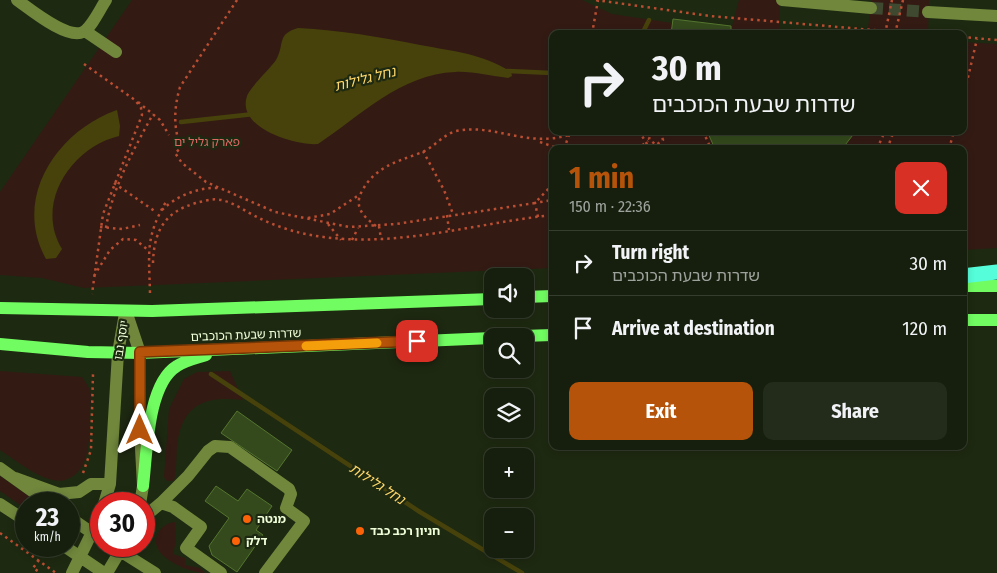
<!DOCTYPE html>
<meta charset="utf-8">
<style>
:root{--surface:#161f0d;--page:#232c1b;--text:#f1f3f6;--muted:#9ea29d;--line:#353d2e;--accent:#b45309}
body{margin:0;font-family:"Fira Sans Condensed","Noto Sans Hebrew",sans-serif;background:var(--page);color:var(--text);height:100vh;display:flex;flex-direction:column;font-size:19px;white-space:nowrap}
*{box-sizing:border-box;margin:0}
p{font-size:16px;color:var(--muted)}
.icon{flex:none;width:28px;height:28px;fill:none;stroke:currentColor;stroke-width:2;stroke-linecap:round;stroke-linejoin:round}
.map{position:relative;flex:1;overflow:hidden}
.details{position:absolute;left:549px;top:145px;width:418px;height:305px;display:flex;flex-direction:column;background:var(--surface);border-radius:10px;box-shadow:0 2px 8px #0003,0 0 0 1px var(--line)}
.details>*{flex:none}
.guide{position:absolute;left:549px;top:30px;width:418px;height:105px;border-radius:10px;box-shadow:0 2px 8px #0003,0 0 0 1px var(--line);background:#161f0d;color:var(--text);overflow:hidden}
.buttons{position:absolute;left:484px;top:268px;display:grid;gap:10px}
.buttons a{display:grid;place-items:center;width:50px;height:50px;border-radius:10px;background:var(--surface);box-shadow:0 2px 8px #0003,0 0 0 1px var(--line);font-size:25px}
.speed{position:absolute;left:15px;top:492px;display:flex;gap:10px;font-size:25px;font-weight:700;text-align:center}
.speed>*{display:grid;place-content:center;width:65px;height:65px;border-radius:50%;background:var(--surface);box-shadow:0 2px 8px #0003,0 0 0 1px var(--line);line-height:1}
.speed small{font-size:12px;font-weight:400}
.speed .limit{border:8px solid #d22;background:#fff;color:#111}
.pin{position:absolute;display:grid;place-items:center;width:42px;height:42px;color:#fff;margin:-21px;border-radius:10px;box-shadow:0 2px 8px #0006}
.me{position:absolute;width:55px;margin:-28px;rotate:0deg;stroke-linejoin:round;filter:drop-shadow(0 0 4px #0008)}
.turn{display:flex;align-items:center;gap:18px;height:105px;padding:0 20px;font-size:22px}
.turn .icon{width:65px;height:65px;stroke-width:2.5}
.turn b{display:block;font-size:35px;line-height:42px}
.round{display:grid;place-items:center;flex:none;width:52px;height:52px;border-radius:10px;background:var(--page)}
.overview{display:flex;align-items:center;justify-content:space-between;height:85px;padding:0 20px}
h1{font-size:30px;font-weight:700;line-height:38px;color:var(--accent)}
.primary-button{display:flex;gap:10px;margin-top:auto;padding:10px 20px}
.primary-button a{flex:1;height:58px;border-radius:10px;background:var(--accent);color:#fff;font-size:20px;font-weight:700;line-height:58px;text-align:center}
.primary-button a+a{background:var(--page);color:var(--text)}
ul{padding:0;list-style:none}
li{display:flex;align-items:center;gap:15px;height:65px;padding:0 20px;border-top:1px solid var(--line)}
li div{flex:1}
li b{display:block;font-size:19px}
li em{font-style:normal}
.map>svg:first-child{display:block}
.green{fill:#331b14}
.water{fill:#47420b}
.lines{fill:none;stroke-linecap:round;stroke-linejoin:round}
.stream{stroke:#47420b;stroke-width:4.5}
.building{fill:#344a1d;stroke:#54752f}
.minor-tunnel{stroke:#3e492f;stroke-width:12;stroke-dasharray:12 6;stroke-linecap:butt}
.path{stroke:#ba4e32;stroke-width:2.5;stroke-dasharray:2.5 4;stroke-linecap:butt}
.minor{stroke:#70873c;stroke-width:12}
.major{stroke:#71fd61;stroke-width:12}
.highway{stroke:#55fdda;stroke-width:15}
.path-bridge{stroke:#ba4e32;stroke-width:2.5;stroke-dasharray:2.5 4;stroke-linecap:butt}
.route-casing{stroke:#753606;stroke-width:12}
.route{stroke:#b45309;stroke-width:9}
.slow{stroke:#f59e0b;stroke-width:9}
.poi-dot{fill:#fc6207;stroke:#1e2911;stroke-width:2}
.labels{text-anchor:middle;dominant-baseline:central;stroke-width:4.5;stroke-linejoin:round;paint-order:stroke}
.park-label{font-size:12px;fill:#df6764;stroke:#1e2911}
.street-label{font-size:12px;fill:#f0ffd9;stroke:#1e2911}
.poi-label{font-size:12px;font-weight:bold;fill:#f0ffd9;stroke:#1e2911;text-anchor:start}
.water-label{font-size:14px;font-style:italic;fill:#fdd668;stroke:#1e2911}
</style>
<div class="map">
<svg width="997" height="573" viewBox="0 0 997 573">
<rect width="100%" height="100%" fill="#1e2911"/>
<!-- green -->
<path class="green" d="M132 0H582L612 14 672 23 671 34H552V131H962L963 42 997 44V248L963 250 962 149H552V268L84 288 42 278 0 275V192Z
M739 0H780V31L814 34H730Z
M872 0H929L928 34H867Z
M0 371 82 377C85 381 88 386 90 390 92 397 90 406 90 413 89 435 92 472 65 480 47 486 14 459 0 450Z
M230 371 243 400C212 397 188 400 179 434 175 449 178 466 174 481H167L164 477 169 409 184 379 197 372Z
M0 476 40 504H26V509L0 491Z
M175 522 176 541 173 554 185 558V565L200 568 205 573C189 573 148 556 157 535 161 527 166 523 175 522Z"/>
<!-- water -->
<path class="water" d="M298 28C340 30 380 37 420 45 452 51 484 54 511 72L512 76 508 78C491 76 472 71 455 72 401 74 360 116 318 144 296 146 236 128 247 96 250 87 269 70 276 60 285 45 276 34 298 28Z
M117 110 120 126 119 136C72 147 34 203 62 249L56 258 46 259C12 198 57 131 117 110Z"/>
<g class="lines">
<!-- stream -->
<path class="stream" d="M642 34 649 20
M507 71 552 73
M181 122 254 114
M211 374 420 512 522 573"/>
</g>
<!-- building -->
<path class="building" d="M673 19 731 26V34H671Z
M707 131H856L842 149H715Z
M237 411 292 450 277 471 221 433Z
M216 486 238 501 247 489 272 506 256 530 263 535 237 572 212 555 209 546 229 518 205 501Z"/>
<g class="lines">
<!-- minor-tunnel -->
<path class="minor-tunnel" d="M871 8 928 12"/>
<!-- path -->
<path class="path" d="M237 0 180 87C174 108 173 127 181 148L175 153 182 163 206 182 275 212 349 227 396 224 535 203 552 185
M596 0 710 16 920 34
M592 34 598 0
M962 37 997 40
M84 64 135 100 141 108 142 115 103 214 92 294
M138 102 160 120 169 135
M962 103 977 39
M639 131 650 149
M652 131 649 139 656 145 663 140 660 131
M703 131 711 149
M662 134 668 131
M540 142 560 149
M564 149 569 135 574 131
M637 149 648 141
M656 149 658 144
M877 149 885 131
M887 149 894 131
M949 149 954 131
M423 151 444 190 453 214
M962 170 964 168
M114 183 156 212
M162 210C176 196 199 187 218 188
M447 215 449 230
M538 217 535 203 552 200
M308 218 330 214 359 195
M328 224 341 240
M376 226C364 217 353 207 362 191 375 167 396 162 420 153 434 148 442 135 456 131 495 123 525 148 569 135
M379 226 381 239
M100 227 122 229 140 225
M106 228C112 188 134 149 153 114
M352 240 358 228
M153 263C154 223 171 207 209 200 227 196 245 212 261 219 274 225 288 230 301 233 385 252 469 224 552 215
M94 276 110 250 123 239 136 240 149 251
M150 293C149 252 145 237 167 200
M83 473 91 450 93 374
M0 533 56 573
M39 560 33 568 41 573"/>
<!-- minor -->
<path class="minor" d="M17 0C30 9 67 40 83 32 92 27 100 9 106 0
M782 0 871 8
M928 12 997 16
M85 31 116 52
M126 311 140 353V430L143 486 140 504
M0 468 50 504
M15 478 59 494 79 492 91 484H110
M161 503 173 507 201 527 186 548 221 573
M0 504 26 521
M104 504 110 484 118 353 125 313
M69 517 101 539
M144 517 161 503 188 476 208 451 215 446 230 447 289 489 291 494 286 508 304 521 265 573
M64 546 104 573
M112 546 155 573
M72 573 101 514
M107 573 123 546"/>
<!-- major -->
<path class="major" d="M962 286H997
M525 297 552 296
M0 308 152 311 492 299
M962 320H997
M523 336 552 335
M0 344 88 352 140 353 492 338
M143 486C147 454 147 384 177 366 186 360 197 358 206 355"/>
<!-- highway -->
<path class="highway" d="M962 276 997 272"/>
<!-- path-bridge -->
<path class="path-bridge" d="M885 34 892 0
M895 34 903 0"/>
</g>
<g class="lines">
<!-- route casing -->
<g class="route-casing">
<path id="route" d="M140 430V352L417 341"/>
</g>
<!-- route -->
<use href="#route" class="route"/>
<!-- slow -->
<path class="slow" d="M306 346 377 343"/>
</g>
<!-- markers -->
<g class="poi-dot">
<circle cx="247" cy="519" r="5"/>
<circle cx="360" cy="531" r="5"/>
<circle cx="236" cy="541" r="5"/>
</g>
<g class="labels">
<!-- park labels -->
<g class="park-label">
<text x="207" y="142">פארק גליל ים</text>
</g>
<!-- street labels -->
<g class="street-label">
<text transform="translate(246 335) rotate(-2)">שדרות שבעת הכוכבים</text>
<text transform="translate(121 340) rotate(-81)">יוסף נבו</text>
</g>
<!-- poi labels -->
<g class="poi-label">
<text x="257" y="519">מנטה</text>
<text x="370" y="531">חניון רכב כבד</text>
<text x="246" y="541">דלק</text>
</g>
<!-- water labels -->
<g class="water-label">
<text transform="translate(365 79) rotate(-14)">נחל גלילות</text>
<text transform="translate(377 484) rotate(33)">נחל גלילות</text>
</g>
</g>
</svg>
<div class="buttons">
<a><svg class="icon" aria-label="sound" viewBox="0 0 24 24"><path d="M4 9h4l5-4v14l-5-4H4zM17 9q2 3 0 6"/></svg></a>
<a><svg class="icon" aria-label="search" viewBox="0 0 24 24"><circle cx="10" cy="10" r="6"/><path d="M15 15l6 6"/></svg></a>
<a><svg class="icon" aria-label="layers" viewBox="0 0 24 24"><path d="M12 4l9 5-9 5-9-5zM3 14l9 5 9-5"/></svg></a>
<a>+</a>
<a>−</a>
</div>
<div class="speed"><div>23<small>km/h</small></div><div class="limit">30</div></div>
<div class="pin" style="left:417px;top:341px;background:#d93025"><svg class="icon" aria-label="arrive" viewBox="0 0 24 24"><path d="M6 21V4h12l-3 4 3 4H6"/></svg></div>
<svg class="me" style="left:140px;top:430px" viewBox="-20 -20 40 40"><path d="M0-17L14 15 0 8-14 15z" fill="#b45309" stroke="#fff" stroke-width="4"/></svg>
<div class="guide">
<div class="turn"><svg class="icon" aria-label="right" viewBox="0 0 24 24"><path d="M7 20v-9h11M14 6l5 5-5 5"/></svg><div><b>30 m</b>שדרות שבעת הכוכבים</div></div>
</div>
<section class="details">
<div class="overview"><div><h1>1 min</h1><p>150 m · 22:36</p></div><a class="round" style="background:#d93025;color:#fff"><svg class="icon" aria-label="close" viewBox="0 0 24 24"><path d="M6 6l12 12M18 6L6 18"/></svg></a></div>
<ul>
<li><svg class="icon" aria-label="right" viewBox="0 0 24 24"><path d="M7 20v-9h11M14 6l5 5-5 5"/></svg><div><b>Turn right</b><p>שדרות שבעת הכוכבים</p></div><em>30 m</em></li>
<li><svg class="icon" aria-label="arrive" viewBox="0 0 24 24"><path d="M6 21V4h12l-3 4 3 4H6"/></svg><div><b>Arrive at destination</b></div><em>120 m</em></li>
</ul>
<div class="primary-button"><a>Exit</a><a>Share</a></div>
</section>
</div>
